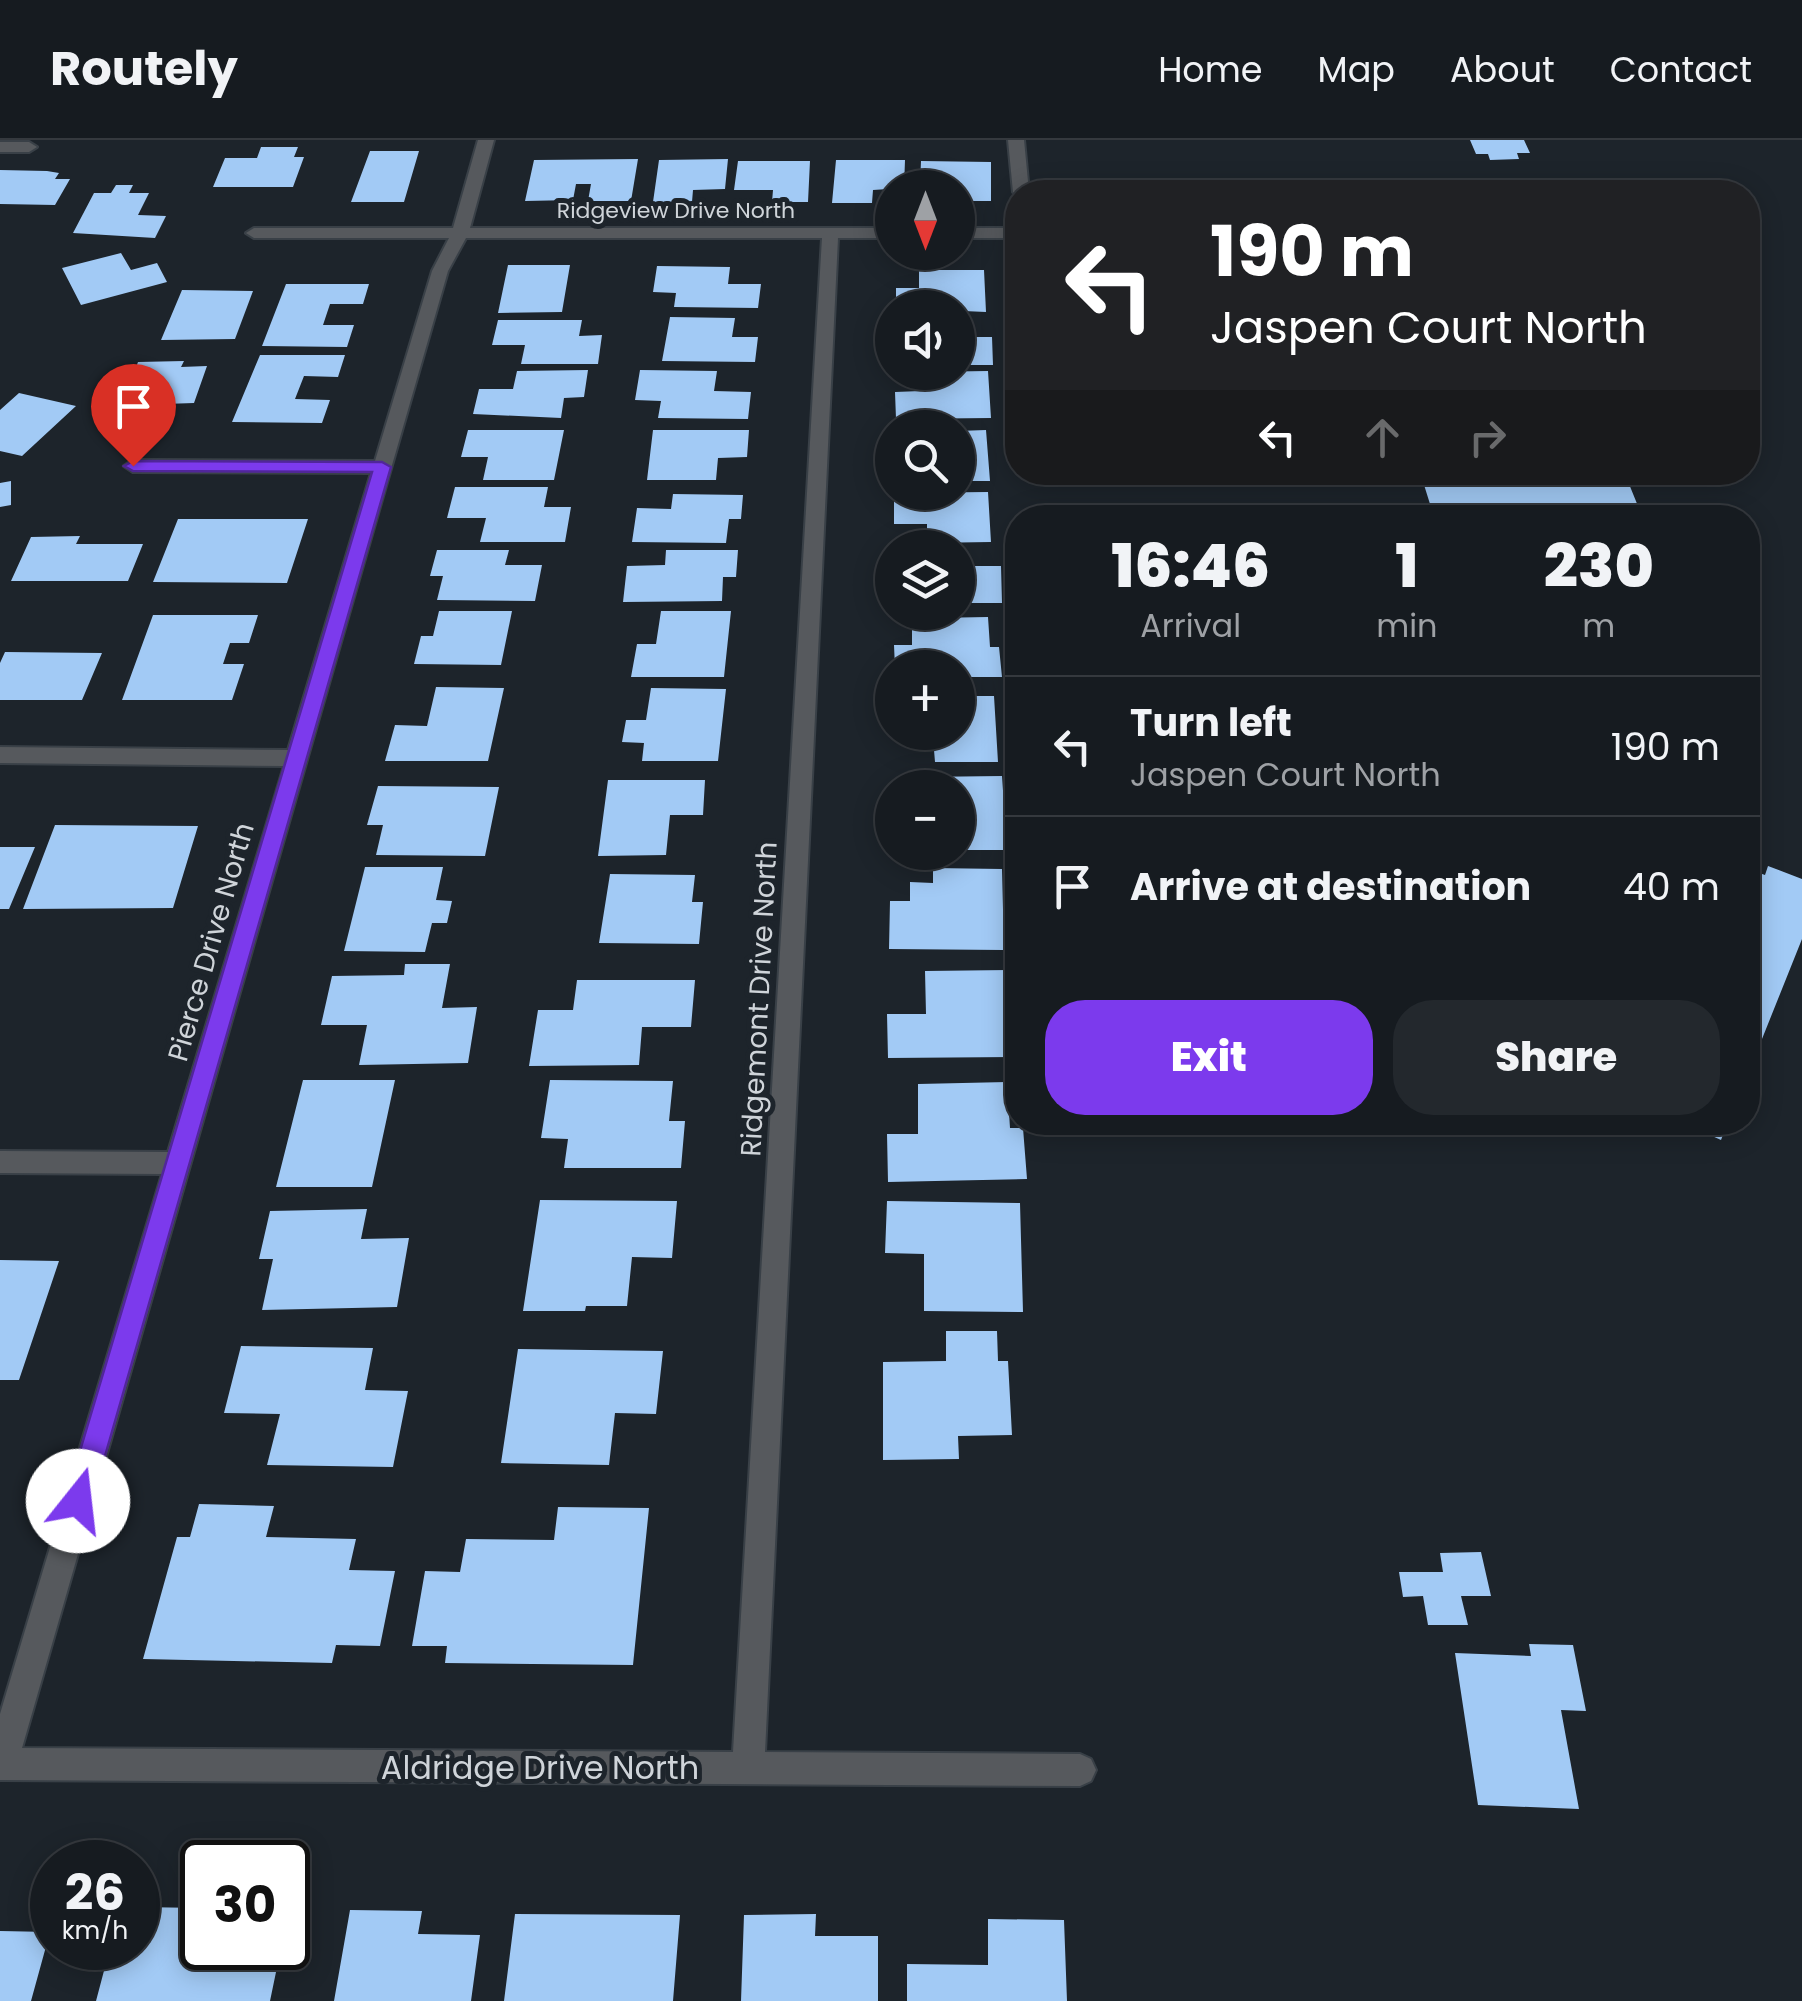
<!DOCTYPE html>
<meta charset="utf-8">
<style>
:root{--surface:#161b20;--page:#23282d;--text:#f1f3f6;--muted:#9ea1a5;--line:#35393e;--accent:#7c3aed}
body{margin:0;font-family:Poppins,sans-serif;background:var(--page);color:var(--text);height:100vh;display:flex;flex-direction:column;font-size:38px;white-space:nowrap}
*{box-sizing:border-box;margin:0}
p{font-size:32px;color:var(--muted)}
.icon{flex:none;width:55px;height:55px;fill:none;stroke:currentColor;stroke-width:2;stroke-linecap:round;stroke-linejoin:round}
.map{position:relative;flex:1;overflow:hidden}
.details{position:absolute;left:1005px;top:365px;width:755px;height:630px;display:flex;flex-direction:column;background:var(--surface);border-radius:40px;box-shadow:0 5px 25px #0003,0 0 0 2px var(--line)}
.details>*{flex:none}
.top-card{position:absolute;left:1005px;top:40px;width:755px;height:305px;border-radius:40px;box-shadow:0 5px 25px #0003,0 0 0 2px var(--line);background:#202124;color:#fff;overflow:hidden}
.needle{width:65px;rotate:180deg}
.controls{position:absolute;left:875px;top:30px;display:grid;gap:20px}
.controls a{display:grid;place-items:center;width:100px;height:100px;border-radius:50%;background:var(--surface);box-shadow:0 5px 25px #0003,0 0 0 2px var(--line);font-size:50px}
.speed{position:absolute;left:30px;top:1700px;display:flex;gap:20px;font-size:50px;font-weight:700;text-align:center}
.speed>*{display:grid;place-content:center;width:130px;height:130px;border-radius:50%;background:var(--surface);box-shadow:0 5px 25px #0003,0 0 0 2px var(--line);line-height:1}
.speed small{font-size:25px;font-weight:400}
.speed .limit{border:5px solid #111;border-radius:15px;background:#fff;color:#111}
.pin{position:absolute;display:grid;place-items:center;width:85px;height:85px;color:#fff;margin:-102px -42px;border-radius:50% 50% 50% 0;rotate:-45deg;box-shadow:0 0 10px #0007}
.pin .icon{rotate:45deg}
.me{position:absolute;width:110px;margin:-55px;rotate:16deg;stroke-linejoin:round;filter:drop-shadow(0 0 8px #0008)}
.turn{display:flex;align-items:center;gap:35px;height:210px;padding:0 40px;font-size:45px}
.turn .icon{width:130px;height:130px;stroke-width:2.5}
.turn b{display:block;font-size:70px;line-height:85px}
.lanes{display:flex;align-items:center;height:95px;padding:0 40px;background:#0003;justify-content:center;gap:50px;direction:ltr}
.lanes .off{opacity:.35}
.eta{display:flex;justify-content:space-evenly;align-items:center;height:170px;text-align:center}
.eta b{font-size:60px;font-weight:800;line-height:70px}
.primary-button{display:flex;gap:20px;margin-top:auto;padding:20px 40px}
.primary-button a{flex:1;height:115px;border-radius:40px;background:var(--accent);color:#fff;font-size:40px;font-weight:800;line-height:115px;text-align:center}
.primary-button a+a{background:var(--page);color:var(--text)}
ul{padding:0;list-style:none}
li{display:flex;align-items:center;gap:30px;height:140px;padding:0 40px;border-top:2px solid var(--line)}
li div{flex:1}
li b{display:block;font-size:38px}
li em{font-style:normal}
header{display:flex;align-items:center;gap:60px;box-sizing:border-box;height:140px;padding:0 50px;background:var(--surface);border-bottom:2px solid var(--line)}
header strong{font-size:48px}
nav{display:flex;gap:55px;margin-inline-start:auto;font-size:35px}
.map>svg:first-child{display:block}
.building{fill:#a2caf5}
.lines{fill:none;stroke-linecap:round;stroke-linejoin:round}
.minor-casing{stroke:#394047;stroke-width:4}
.minor{fill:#56595d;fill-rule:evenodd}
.route{fill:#7c3aed;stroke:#51269a;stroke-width:2.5}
.labels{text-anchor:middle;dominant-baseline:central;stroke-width:10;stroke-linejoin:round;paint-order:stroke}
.far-street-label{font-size:22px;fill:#cfd4d9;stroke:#1d242b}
.street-label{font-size:28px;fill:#cfd4d9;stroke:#1d242b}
.near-street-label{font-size:32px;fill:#cfd4d9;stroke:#1d242b}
</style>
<header>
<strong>Routely</strong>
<nav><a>Home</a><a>Map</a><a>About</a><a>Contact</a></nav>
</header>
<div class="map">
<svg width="1802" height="1861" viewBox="0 0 1802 1861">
<rect width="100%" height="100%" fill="#1d242b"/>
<!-- building -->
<path class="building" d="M1470 0H1524L1530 13H1517L1519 19 1490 20 1488 14H1476Z
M261 7H298L294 17H304L293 47H213L225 18H257Z
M370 11H419L404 62H351Z
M638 19 631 61H588L591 44H576L573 60 525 61 534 20Z
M728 19 725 49 693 50 692 62H653L659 20Z
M836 20H905L904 48 873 50 872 63H832Z
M738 21H810L808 62H772L773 50H734Z
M921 21 991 22V61H958V48L920 45Z
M0 30 47 31 59 33 55 39H70L55 65 0 64Z
M116 45H133L129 53H149L138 75 166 76 155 98 73 93 94 53H111Z
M121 113 131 130 157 123 167 142 81 165 62 128Z
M508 125H570L562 172 498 173Z
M657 126 730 127 728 144H761L758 168 674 167 676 153 653 152Z
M919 130H984L986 172 896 168V148H919Z
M286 144H369L363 164H330L323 185H354L347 207 262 206Z
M182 150 253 151 235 199 161 200Z
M670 177 735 178 732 197H758L755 222 662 221Z
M498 180H582L579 196 602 195 598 224H521L525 205H492Z
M958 185H974V197H992L993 225H958Z
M260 215H345L338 237 304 236 295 259 330 260 322 283 232 282Z
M184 221 181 227 207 226 194 263 106 266 119 230H135L138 222Z
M588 230 584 257 564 258 561 278 473 274 479 249H513L517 231Z
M640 230 717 231 714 251 751 252 748 279 658 278 661 261 635 260Z
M988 231 991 278 896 279 895 252 921 251 920 232Z
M19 253 76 266 22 316 0 311V270Z
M468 290H564L554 340H483L488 317H461Z
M653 290H749L747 317 718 318 716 340H647Z
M986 290 990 341H958V291Z
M1420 332H1638L1641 339H1627L1642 376 1495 378 1490 364H1430Z
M11 341V365L0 367V343Z
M455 347H548L544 367H571L565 402H480L486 378H447Z
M988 352 991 402 927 403V384H894V353Z
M673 354 743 355 741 379H729L726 403 632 402 637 368 671 369Z
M178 379H308L287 443 153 442Z
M80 396 76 404H143L128 441H11L31 397Z
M437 410H509L505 425H542L535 461 437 460 443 436H430Z
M666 410H738L736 437H723L722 461 623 462 627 426 665 425Z
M958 412H965V426H1001L1002 463H958Z
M439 471H512L501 525 414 524 421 496H433Z
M661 471H731L724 537H631L637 504H656Z
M153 475H258L249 503H230L223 524H244L232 560H122Z
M988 477 990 507H999L1002 537H958V528H895L894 505H912V488H932V478Z
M5 512 102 513 82 560H0V523Z
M436 547 504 548 488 621H385L395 585 427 586Z
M651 548 726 549 718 621H642L644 603 622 602 626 580H646Z
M958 556H994L998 622H935L934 610H913V592H958Z
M1002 636 1007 710H958V648H921V637Z
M608 640H705L703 675H670L666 715 598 716Z
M378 646 499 647 485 716 376 715 383 685H367Z
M55 685 198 686 173 768 23 769Z
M0 707H35L9 769H0Z
M1768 726 1802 739V799L1748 934V729L1765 735Z
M365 727H443L436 760 452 761 447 783H432L425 812 344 811Z
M933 728 1002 729 1004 810 889 809 890 761H910V742L933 743Z
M610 734 695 735 692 762H703L699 804 599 803Z
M405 824H450L442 868 477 867 468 923 359 925 367 885H321L332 836 404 835Z
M1009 830 1014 917 888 918 887 874H926L925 831Z
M577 840H695L691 887H642L639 925 529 926 538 870H573Z
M303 940H395L372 1047H276Z
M550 940 673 941 669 981H685L681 1028H564L568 999 541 998Z
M1007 942 1010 988H1023L1027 1039 888 1042 887 994H918V944Z
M1681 982H1728L1721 1000Z
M540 1060 677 1061 672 1118 632 1117 627 1166H586L585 1171H523Z
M887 1061 1020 1063 1023 1172 924 1171V1114L885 1113Z
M367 1069 361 1099 409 1098 397 1167 262 1170 273 1119H259L270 1071Z
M0 1120 59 1121 19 1240H0Z
M946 1191H997L998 1221H1008L1012 1295 958 1296 959 1319 883 1320V1222L946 1221Z
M241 1206 373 1208 365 1250 408 1251 393 1327 267 1325 280 1274 224 1273Z
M518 1209 663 1211 656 1274 615 1273 609 1325 501 1323Z
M199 1364 274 1366 266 1397 356 1399 349 1430 395 1431 380 1506 336 1505 332 1523 143 1519 177 1397H190Z
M558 1367 649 1368 633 1525 445 1523 447 1506H412L425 1431 460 1432 466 1399 554 1400Z
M1481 1412 1491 1456H1461L1468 1485H1428L1423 1456 1403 1457 1399 1432H1443L1440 1413Z
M1529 1504 1573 1505 1586 1571 1561 1570 1579 1669 1478 1665 1455 1513 1531 1516Z
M138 1767 202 1768V1808H281L270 1861H96L110 1808H138Z
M350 1770 422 1771 418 1794 480 1795 471 1861H334Z
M515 1774 680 1775 673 1861H504Z
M816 1774 815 1796H878V1861H741L744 1775Z
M988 1779 1064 1780 1067 1861H907V1824L988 1825Z
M0 1791 50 1792 31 1861H0Z"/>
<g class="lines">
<!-- minor casing -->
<g class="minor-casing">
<path id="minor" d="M478 0H494L470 88H892V98H838L765 1612 1080 1614 1091 1619 1096 1630 1091 1641 1080 1646 0 1640V1574L162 1034 0 1033V1011L168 1012 284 626 0 623V607L288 610 371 333 133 332 124 326 133 320 375 321 432 131 449 98H254L246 93 254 88H453ZM466 98H822L733 1612 22 1608 448 131Z
M1008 0H1024L1029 52H1018V56L1013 52Z
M0 2H29L37 7 29 12H0Z
M958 88H1018V98H958Z"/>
</g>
<!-- minor -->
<use href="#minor" class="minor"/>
</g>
<!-- route -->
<path class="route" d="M382 322 391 327 92 1361 88 1370 78 1374 69 1370 65 1361 372 332 133 331 124 326 133 321Z"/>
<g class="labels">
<!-- far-street labels -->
<g class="far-street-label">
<text x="676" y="70">Ridgeview Drive North</text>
</g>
<!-- street labels -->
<g class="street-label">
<text transform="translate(211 802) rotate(-74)">Pierce Drive North</text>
<text transform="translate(759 859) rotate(-87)">Ridgemont Drive North</text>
</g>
<!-- near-street labels -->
<g class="near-street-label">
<text x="540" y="1627">Aldridge Drive North</text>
</g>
</g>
</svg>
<div class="controls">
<a><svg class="needle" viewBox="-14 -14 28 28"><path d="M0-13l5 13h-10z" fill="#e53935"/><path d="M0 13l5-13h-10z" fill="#9ea1a5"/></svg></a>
<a><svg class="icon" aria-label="sound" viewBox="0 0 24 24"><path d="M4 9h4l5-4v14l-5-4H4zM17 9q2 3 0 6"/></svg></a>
<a><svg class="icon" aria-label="search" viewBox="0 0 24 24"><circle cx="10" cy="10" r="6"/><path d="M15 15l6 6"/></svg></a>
<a><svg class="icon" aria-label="layers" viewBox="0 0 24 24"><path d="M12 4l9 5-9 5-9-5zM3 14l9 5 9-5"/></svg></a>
<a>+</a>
<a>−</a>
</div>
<div class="speed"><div>26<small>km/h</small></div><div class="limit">30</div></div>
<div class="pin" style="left:133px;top:326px;background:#d93025"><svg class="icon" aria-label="arrive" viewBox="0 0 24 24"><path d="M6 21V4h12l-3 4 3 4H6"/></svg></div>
<svg class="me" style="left:78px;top:1361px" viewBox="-20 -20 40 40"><circle r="19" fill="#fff"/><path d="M0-13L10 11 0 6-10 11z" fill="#7c3aed"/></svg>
<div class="top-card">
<div class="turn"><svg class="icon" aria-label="left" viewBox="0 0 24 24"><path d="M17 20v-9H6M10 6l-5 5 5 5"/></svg><div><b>190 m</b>Jaspen Court North</div></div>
<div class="lanes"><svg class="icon" aria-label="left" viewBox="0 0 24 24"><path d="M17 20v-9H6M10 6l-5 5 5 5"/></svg><svg class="icon off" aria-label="ahead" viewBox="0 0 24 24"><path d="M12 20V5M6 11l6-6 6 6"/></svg><svg class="icon off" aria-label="right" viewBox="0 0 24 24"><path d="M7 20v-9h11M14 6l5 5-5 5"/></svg></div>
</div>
<section class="details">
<div class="eta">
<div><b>16:46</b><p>Arrival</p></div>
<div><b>1</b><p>min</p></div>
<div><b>230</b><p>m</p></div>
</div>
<ul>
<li><svg class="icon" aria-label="left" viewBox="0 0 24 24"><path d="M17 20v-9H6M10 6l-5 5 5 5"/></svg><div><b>Turn left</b><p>Jaspen Court North</p></div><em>190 m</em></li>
<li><svg class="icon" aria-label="arrive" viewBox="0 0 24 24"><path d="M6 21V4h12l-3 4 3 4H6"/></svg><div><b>Arrive at destination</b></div><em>40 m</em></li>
</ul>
<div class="primary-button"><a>Exit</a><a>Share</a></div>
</section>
</div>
